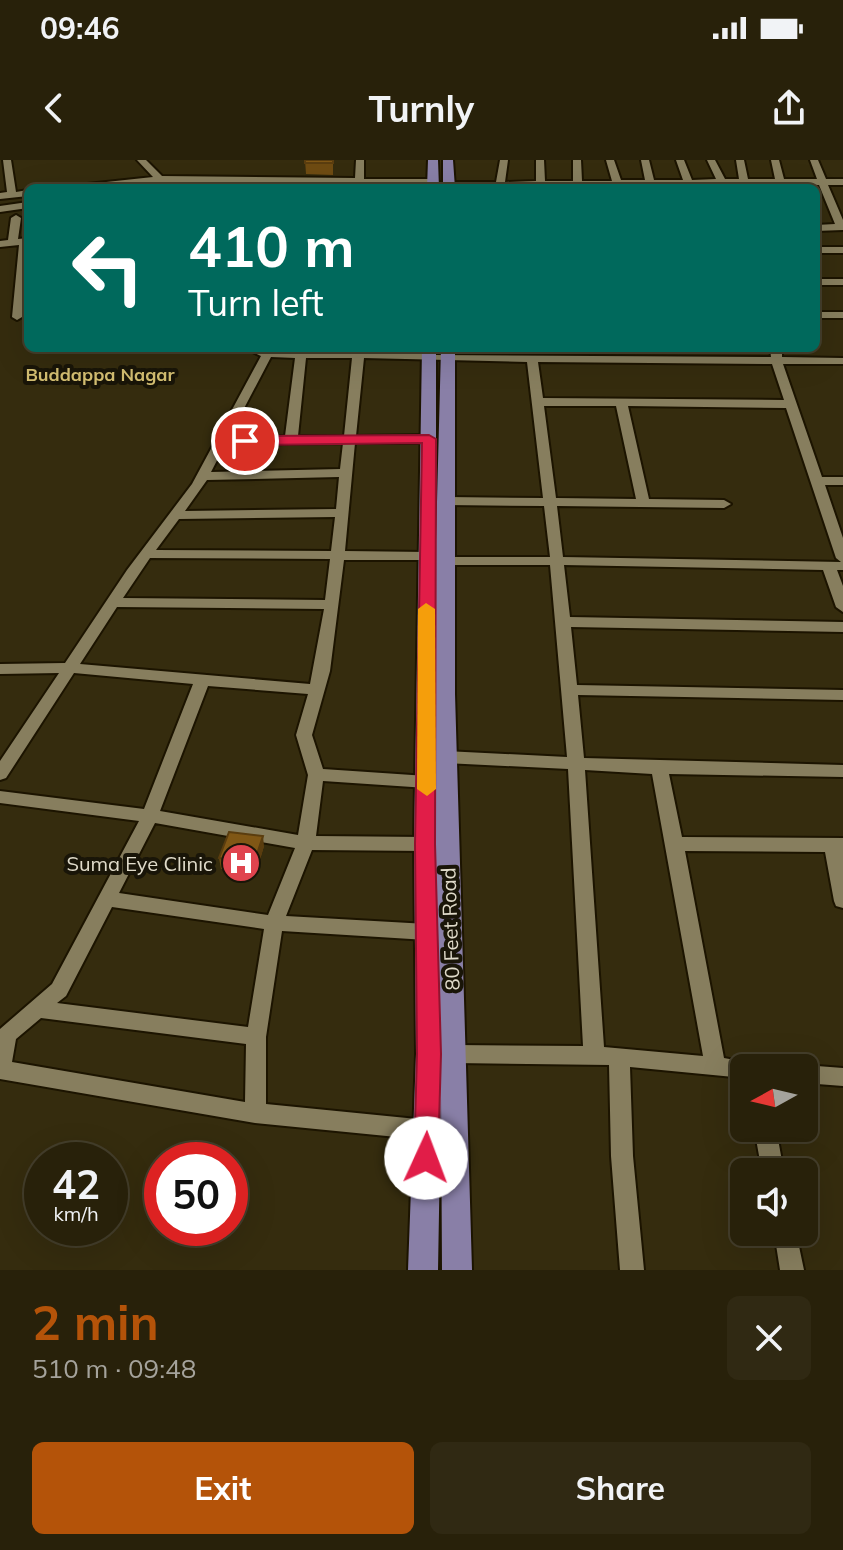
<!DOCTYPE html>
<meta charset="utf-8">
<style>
:root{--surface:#28210a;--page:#302913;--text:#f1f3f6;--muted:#a5a39c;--line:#443e2b;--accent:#b45309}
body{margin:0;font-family:Mulish,sans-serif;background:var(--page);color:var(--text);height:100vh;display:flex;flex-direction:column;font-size:30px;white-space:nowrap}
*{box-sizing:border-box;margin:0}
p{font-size:26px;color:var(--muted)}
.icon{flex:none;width:44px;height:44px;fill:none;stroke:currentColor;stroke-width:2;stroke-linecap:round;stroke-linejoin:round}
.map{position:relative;height:1110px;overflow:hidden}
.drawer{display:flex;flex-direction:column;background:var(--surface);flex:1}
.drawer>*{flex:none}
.banner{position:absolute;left:24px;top:24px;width:796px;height:168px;border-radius:12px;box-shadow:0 8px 32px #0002,0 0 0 2px var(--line);background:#00695c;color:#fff;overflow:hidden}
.needle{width:52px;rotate:262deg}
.controls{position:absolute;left:730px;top:894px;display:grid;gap:16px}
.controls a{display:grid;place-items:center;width:88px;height:88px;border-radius:12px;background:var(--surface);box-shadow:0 8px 32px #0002,0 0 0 2px var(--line);font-size:40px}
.speed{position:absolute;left:24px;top:982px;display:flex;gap:16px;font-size:40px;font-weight:700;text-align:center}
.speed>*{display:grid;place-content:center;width:104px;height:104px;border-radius:50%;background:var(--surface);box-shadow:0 8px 32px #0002,0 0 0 2px var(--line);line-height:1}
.speed small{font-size:20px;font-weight:400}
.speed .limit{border:12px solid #d22;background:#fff;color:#111}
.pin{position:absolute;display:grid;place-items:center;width:68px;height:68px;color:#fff;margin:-34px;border:4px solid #fff;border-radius:50%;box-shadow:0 2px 8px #0007}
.me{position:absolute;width:88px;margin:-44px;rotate:2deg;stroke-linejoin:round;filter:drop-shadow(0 0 6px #0008)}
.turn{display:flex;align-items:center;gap:28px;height:168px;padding:0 32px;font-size:36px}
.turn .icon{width:104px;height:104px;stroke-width:2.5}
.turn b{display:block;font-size:56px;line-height:68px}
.round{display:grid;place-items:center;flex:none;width:84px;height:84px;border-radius:12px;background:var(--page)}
.summary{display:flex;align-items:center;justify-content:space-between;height:136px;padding:0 32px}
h1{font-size:48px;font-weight:700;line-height:60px;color:var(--accent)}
.button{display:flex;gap:16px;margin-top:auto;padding:16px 32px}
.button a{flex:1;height:92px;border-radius:12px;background:var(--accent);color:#fff;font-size:32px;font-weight:700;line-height:92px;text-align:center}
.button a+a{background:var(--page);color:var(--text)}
.status{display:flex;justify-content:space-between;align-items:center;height:56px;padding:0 40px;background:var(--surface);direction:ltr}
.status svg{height:22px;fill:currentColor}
header{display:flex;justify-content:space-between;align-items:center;height:104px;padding:0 32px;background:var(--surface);font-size:36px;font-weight:700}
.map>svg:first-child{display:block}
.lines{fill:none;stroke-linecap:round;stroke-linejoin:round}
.minor-casing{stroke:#1c1400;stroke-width:4}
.major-casing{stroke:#1c1400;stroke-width:4}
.minor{fill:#877e5e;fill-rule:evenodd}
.major{fill:#897fa7;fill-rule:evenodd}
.wall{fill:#6e4b12}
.shaded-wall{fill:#5a3d0f}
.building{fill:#805715;stroke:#5a3d0f;stroke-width:2}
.route{fill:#e11d48;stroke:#92132f;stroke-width:2}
.slow{fill:#f59e0b}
.labels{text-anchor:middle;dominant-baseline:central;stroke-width:8;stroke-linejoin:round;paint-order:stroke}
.far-neighbourhood-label{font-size:18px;font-weight:bold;fill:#d3be71;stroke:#191508}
.poi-label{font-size:20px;fill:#e0dbca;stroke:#191508;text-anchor:end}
.street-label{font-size:20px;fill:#e0dbca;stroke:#191508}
</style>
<div class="status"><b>09:46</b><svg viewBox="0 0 49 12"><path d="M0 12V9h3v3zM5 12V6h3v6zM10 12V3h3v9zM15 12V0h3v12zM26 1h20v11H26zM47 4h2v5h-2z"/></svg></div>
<header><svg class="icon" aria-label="back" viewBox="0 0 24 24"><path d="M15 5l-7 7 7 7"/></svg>Turnly<svg class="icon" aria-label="share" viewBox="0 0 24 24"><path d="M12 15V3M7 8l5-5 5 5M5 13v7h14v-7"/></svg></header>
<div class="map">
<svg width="843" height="1110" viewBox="0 0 843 1110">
<rect width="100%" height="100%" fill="#352c0e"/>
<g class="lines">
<!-- minor casing -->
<g class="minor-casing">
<path id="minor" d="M3 0H11L16 32 28 30V36L0 39V33L7 32Z
M137 0H146L162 16 355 18 356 0H364V19H432L436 22H496L500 0H508L505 22 536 21V0H544L545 21H573V0H581L582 21H612L606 0H614L621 20H645L641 0H649L654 20H683L676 0H684L692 20 716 19 707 0H715L725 19H739L736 0H744L748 19H775L771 0H779L784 19H817L810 0H818L826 19H843V25H828L843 60V70L816 71V65L835 64 819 25H786L787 28H777V25H739L741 28H731L730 25H694L696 28H686L685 25 655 26 656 28H646V26L433 28 429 25 160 22 103 28H73L78 25 153 17Z
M28 42V48L0 52V46Z
M16 55 21 58 18 79 28 78 22 157 17 160 12 157 19 85 0 87V81L8 80 11 58Z
M816 87H843V93H816Z
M816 119H843V125H816Z
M816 152H843V158H816Z
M244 188 353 191V188H365L364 191 428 192 433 195 771 197 770 188H782V197L843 198V204H783L822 317H843V325H825L843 378V410H837L843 426V452L836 447 823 410 564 405 570 457 843 462V472L571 467 577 525 843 530V540L578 535 584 598 843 605V617L669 614 682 677 843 678V748L836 746 834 741 825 692 685 691 724 898 751 903 754 908H744V918L630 907 633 996 644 1110H620L611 996 609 905 454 903 447 900 444 894 447 888 454 885 583 886 568 609 445 603 437 597 445 591 567 597 550 405H446L427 400H344L330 511 312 575 323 609 427 616 433 618 435 622 433 626 427 628 323 621 316 676 425 677 431 679 434 684 431 689 425 691 312 690 286 756 427 764 434 767 436 772 434 777 427 780 282 771 266 877V944L427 960 435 963 438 970 435 977 427 980 255 963 0 919V869L52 824 139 661 0 643V631L144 649 193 524 74 513 6 618 0 620V601L59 513 0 514V504L65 503 127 410 192 324 261 196ZM271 197 295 198 285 276 229 277ZM306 198H352L344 276H298ZM364 198 527 202 543 338 447 337 440 341 447 345 544 346 550 397H446L427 392 345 391 355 283H429L435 279 429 275 356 276ZM538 202 772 204 784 240 543 238ZM544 246H616L636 339 556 338ZM628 246 786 248 836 398 841 402 563 397 557 346 724 348 731 344 724 340 649 339ZM343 283 340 309 211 312 225 285ZM339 317 336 349 185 351 207 320ZM335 357 331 391 156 390 179 359ZM150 398 330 399 325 440 123 438ZM117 447 324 449 310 524 80 504ZM208 526 308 534 296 575 308 615 298 675 160 651ZM585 610 652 614 703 896 604 887ZM155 663 295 688 268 755 119 733ZM112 747 264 769 248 867 57 843 66 836ZM41 858 246 884 245 942 12 902 16 879Z
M804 905 843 908V926L804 923V908H796Z
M754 968H776L784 1012H762Z
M774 1072H796L804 1110H780Z"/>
</g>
<!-- major casing -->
<g class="major-casing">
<path id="major" d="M428 0H438L439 28H427Z
M443 0H453L455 28H443Z
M422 188H436V380L441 188H455V534L472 1110H442L441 937 438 1110H408L416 894 414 684Z"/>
</g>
<!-- minor -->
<use href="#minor" class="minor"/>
<!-- major -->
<use href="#major" class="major"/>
</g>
<!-- wall -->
<path class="wall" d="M305 0H333V15L306 14Z
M264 686 256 713 221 709 219 698Z"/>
<!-- shaded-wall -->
<path class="shaded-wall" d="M263 676 264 686 256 713 254 703Z"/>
<!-- building -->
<path class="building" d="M305 0H333V3H305Z
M229 672 263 676 254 703 219 698Z"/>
<!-- route -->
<path class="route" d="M429 275 436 279 435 684 441 894 438 998 435 1007 426 1010 417 1007 414 998 417 894 415 684 422 283 245 285 238 281 245 276Z"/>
<!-- slow -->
<path class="slow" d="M426 443 435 449 436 629 427 636 417 629 418 449Z"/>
<!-- icons -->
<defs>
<g id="hospital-disc" transform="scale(2)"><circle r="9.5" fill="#e0444e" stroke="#191508"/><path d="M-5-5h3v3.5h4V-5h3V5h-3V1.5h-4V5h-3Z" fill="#fff"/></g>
</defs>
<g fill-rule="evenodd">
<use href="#hospital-disc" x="241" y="703"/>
</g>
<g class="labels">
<!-- far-neighbourhood labels -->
<g class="far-neighbourhood-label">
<text x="100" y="214">Buddappa Nagar</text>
</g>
<!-- poi labels -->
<g class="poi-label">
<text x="213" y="703">Suma Eye Clinic</text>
</g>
<!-- street labels -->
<g class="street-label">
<text transform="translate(450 769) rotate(-92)">80 Feet Road</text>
</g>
</g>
</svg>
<div class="controls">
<a><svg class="needle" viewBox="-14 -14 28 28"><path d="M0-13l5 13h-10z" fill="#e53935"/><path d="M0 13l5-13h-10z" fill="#a5a39c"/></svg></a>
<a><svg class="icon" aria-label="sound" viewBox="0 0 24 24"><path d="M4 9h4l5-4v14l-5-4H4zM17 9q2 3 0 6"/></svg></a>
</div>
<div class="speed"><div>42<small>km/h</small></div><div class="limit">50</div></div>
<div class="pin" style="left:245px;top:281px;background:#d93025"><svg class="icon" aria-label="arrive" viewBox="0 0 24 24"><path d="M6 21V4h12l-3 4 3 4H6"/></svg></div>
<svg class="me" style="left:426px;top:998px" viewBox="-20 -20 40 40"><circle r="19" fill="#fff"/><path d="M0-13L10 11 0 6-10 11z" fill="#e11d48"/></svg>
<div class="banner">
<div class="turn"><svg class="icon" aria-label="left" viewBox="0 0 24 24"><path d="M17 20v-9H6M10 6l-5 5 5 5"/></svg><div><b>410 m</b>Turn left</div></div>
</div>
</div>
<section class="drawer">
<div class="summary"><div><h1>2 min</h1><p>510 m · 09:48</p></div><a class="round"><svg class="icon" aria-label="close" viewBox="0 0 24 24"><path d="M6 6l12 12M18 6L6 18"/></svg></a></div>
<div class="button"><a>Exit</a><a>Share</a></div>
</section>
